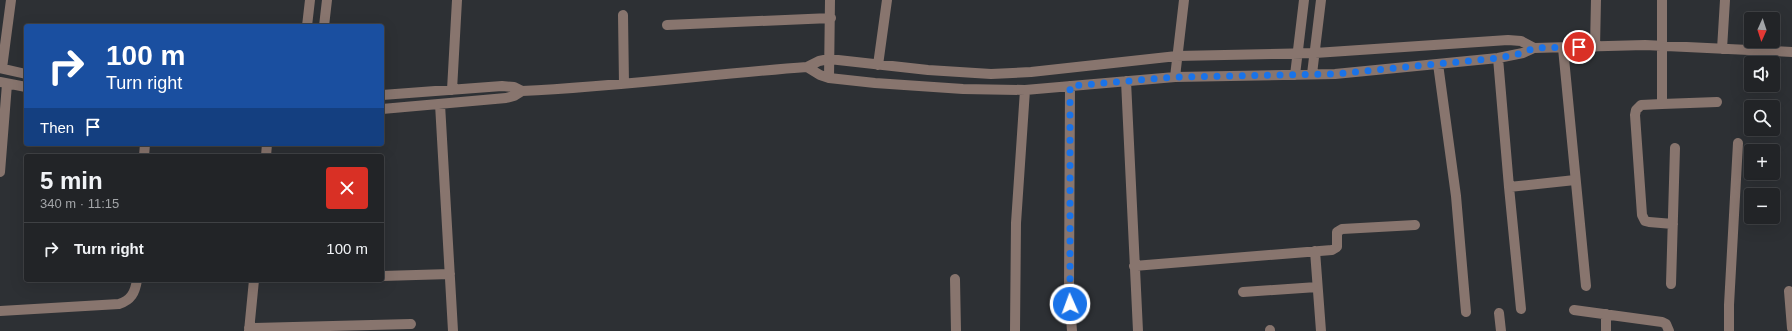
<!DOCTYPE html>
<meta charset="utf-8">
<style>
:root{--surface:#222427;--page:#2e3033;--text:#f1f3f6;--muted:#a2a4a7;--line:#3f4144}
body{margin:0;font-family:Helvetica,sans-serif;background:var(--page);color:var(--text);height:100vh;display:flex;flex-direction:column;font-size:15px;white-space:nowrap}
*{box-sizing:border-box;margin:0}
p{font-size:13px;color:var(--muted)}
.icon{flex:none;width:22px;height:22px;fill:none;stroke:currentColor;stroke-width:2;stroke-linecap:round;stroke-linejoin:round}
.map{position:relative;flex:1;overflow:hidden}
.details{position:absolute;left:24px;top:154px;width:360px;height:128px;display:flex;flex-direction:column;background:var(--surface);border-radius:4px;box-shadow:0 4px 16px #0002,0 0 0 1px var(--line)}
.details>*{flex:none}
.guide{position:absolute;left:24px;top:24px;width:360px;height:122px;border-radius:4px;box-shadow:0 4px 16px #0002,0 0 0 1px var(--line);background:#1a4fa0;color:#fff;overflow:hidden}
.needle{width:26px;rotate:183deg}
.tools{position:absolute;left:1744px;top:12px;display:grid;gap:8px}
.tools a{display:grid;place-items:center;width:36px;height:36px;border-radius:4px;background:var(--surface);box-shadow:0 4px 16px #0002,0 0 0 1px var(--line);font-size:20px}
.pin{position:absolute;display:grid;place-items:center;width:34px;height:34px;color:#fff;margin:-17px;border:2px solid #fff;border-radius:50%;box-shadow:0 1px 4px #0007}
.me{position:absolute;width:44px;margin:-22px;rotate:358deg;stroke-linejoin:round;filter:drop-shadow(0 0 3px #0008)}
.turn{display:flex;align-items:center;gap:14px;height:84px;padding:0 16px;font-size:18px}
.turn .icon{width:52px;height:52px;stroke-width:2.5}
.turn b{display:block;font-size:28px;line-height:34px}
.then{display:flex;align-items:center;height:38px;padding:0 16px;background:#0003;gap:8px;font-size:15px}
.round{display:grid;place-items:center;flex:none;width:42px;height:42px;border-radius:4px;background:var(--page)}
.head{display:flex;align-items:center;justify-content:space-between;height:68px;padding:0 16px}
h1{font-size:24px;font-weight:700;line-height:30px}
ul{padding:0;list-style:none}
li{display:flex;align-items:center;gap:12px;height:52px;padding:0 16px;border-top:1px solid var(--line)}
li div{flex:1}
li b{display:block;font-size:15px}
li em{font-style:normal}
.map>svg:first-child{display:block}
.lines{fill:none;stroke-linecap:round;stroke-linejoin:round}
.minor{stroke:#88756e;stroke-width:10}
.route{stroke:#1a73e8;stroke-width:7;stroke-dasharray:0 12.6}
</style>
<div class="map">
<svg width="1792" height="331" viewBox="0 0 1792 331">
<rect width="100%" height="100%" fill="#2d3034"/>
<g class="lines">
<!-- minor -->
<path class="minor" d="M1662 0V104L1641 105 1636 110 1635 115 1642 215 1645 221 1649 222 1673 224
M623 15 624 84
M667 25 831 18
M307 26 310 0
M324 26 327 0
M1595 47 1596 0
M1563 48 1586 286
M1722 49 1725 0
M1498 58 1509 187 1521 309
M1438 64 1456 196 1466 312
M878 65 887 0
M807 67 820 75 829 78 875 83 963 89 1025 90 1175 77 1335 74 1498 58 1523 53 1534 48 1645 45 1792 52
M0 68 26 74
M2 68 11 0
M1312 74 1321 0
M1295 75 1304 0
M1175 77 1184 0
M829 78 830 0
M1126 81 1138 331
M0 82 26 87
M1070 86 1069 291 1072 331
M452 90 457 0
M382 95 502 86 514 87 522 91C617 87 712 74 807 67L819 61 829 59 928 70 991 74 1031 72 1177 56 1315 53 1508 40 1521 41 1534 48
M440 104 453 331
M1662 104 1717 102
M382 109 506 98 514 96 522 91
M144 156 145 144
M266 156 267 144
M0 172 7 84
M1509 187 1575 180
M1315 251 1321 331
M1134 266 1332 250 1337 247V232L1342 229 1415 225
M382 276 450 274
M955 279 956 331
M1671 284 1675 148
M1789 291 1792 328
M1243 292 1317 287
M1574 310 1662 322 1666 324 1669 331
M0 311 119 304C131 300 135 293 137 280
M1499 313 1501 331
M249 328 411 324
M1270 330V331
M249 331 254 280
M1015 331 1016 223 1025 90
M1606 331V314
M1729 331V305L1738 143"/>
</g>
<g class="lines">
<!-- route -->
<path class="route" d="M1070 304V86L1175 77 1335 74 1498 58 1523 53 1534 48 1579 47"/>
</g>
</svg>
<div class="tools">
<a><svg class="needle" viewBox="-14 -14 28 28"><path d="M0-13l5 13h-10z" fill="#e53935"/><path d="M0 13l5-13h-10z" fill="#a2a4a7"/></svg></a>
<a><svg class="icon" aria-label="sound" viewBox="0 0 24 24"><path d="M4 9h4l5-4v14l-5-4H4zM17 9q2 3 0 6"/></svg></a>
<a><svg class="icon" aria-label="search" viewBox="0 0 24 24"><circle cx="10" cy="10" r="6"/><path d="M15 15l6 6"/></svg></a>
<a>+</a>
<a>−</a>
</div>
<div class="pin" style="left:1579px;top:47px;background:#d93025"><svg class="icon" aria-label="arrive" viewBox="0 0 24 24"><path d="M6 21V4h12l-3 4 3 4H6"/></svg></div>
<svg class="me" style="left:1070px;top:304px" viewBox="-20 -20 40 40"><circle r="17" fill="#1a73e8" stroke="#fff" stroke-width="3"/><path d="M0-11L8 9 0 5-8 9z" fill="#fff"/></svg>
<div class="guide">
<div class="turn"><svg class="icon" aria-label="right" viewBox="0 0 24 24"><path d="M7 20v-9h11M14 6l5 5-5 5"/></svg><div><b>100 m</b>Turn right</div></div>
<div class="then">Then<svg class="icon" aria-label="arrive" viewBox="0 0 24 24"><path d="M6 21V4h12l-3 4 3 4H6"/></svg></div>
</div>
<section class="details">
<div class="head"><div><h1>5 min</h1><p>340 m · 11:15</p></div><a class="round" style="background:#d93025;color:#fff"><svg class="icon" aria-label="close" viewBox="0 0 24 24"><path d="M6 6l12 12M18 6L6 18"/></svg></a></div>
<ul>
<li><svg class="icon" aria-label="right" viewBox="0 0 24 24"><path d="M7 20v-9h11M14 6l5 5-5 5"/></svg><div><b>Turn right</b></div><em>100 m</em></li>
</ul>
</section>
</div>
